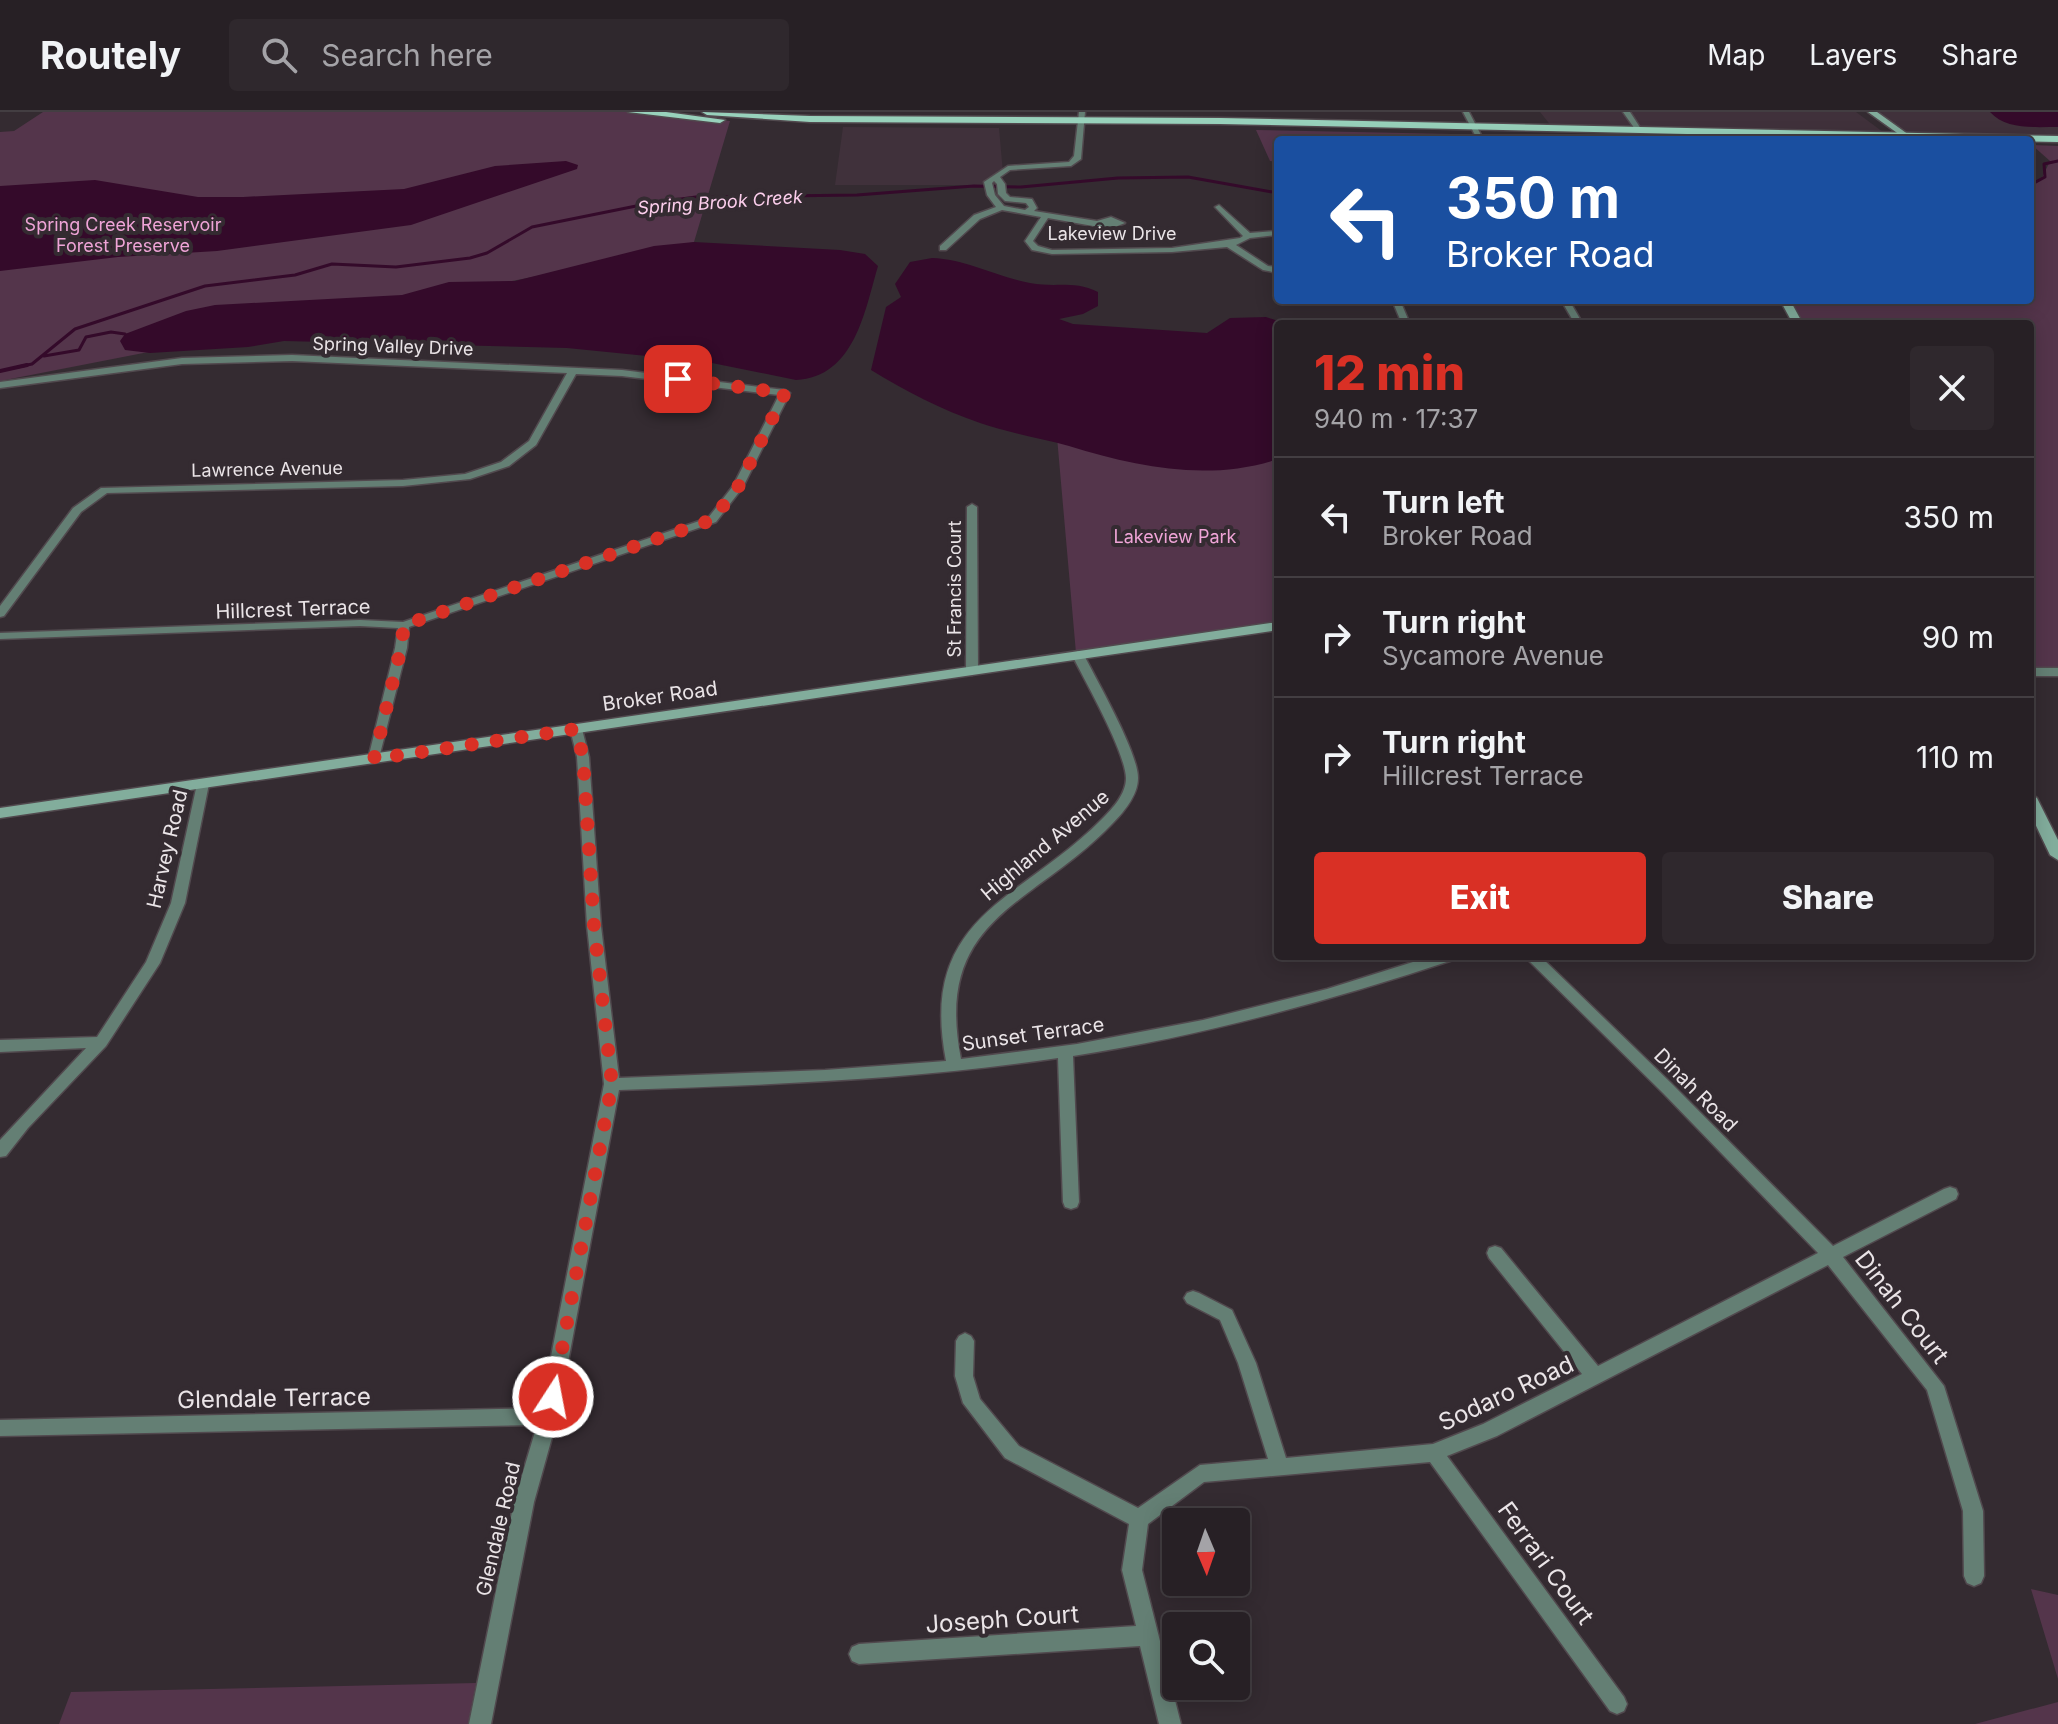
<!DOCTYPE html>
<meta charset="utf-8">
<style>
:root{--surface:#272025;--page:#2f282d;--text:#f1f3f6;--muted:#a4a3a7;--line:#433e42;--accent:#d93025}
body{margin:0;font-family:Inter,sans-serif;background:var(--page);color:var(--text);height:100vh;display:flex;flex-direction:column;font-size:30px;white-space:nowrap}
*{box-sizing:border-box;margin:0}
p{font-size:26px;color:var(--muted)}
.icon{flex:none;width:44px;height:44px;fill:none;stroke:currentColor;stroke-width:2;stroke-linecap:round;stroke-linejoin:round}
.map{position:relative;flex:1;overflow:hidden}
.details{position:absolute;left:1274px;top:208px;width:760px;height:640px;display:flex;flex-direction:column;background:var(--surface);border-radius:8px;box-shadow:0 4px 20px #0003,0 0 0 2px var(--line)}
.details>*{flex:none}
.top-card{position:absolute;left:1274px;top:24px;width:760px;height:168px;border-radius:8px;box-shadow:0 4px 20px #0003,0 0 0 2px var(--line);background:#1a4fa0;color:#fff;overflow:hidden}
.needle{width:52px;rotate:178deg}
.fabs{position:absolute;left:1162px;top:1396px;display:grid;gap:16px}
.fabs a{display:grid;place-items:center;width:88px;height:88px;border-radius:8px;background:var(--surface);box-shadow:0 4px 20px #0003,0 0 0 2px var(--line);font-size:40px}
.pin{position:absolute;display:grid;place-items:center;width:68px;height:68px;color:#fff;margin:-34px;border-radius:16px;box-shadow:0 4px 12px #0006}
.me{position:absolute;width:88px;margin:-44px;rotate:11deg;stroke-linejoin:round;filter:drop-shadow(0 0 6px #0008)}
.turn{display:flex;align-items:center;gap:28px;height:168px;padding:0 40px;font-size:36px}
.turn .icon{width:104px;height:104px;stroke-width:2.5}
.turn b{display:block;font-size:56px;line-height:68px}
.round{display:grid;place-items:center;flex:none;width:84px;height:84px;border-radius:8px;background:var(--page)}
.overview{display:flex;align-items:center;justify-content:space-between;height:136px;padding:0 40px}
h1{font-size:48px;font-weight:800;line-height:60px;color:var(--accent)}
.cta{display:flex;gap:16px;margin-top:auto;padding:16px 40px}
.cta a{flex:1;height:92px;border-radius:8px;background:var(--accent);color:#fff;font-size:32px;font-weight:800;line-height:92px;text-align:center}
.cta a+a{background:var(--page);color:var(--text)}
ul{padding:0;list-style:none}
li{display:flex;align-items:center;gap:24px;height:120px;padding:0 40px;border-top:2px solid var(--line)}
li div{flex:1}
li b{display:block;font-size:30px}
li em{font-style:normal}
header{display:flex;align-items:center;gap:48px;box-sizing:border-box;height:112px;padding:0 40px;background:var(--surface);border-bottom:2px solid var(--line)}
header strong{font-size:38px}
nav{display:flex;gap:44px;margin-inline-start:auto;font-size:28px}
.search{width:560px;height:72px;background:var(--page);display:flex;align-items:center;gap:20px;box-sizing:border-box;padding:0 28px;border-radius:8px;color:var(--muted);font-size:30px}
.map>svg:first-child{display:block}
.built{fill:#40313b}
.green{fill:#54354b}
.water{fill:#340a2a}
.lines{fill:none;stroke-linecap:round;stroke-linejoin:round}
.stream-far1{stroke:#340a2a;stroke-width:3}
.stream{stroke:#340a2a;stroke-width:4}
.street-casing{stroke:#51494e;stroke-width:3}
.secondary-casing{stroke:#51494e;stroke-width:3}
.primary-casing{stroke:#51494e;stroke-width:3}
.street{fill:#647f74;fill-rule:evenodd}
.secondary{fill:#82ad9c;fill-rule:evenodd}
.primary{fill:#98d1bb;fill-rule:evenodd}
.route{stroke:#d93025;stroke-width:14;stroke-dasharray:0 25.2}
.labels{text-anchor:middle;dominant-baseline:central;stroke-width:8;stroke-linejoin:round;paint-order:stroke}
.far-water-label{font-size:18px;font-style:italic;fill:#fcceec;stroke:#342b31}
.far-park-label{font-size:18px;fill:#efa4d7;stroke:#342b31}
.far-street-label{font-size:18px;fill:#eae4e7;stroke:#342b31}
.street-label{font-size:20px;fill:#eae4e7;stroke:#342b31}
.near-street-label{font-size:24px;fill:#eae4e7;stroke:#342b31}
</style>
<header>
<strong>Routely</strong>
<div class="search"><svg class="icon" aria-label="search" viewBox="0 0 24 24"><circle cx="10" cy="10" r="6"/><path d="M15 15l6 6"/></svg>Search here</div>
<nav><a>Map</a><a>Layers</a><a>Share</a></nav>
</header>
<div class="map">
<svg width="2058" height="1612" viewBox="0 0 2058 1612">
<rect width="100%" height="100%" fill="#342b31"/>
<!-- built -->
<path class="built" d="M1540 0H1856L1887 23 1552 15Z
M1874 0H2058V26L1908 23Z
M843 15 999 16 1003 61 999 65 1005 73H835Z"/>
<!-- green -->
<path class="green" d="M43 0H630L730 9 694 130 599 152 0 269V20L14 19Z
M1256 18 1553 24 1555 28H1278V50L1270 49Z
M2032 33 2058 34V560H2030V212H1798L1785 188H2030V72L2041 68 2050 49Z
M1278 321V511L1076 541 1057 325Z
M2031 1477 2058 1483V1567Z
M476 1571 468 1612H59L71 1580Z
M2058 1590V1612H1975Z"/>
<!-- water -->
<path class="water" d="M1990 0H2058V15C2035 15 2006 18 1990 0Z
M566 49 578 53 577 57 411 113 217 139 118 145 0 159V74L95 68 198 85H243L404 77 495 54Z
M694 130 840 138 865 142 878 154C865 198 855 265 796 268L707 250 567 236 284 229 248 235 150 241 125 238 120 229 125 222 186 199 215 193 402 183 449 170 515 169 654 134Z
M932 146C966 147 997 165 1030 171 1056 176 1073 168 1098 180V194L1083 202 1059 207 1073 212 1207 221 1230 206 1266 205 1287 212H1278V347C1208 370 1137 355 1069 334 1040 326 1009 321 980 311 942 298 905 279 871 258L886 195 901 185 895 172 910 150Z"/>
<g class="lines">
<!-- stream-far1 -->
<path class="stream-far1" d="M2030 73 2045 65 2044 52 2058 49
M44 244 79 238 86 225 111 220 125 222
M18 255 32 252 75 217 205 174 295 163 332 152 396 155 470 146 487 141 532 115 651 91 696 85 857 83 974 74 1021 75 1118 66 1188 65 1278 81"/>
<!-- stream -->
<path class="stream" d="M0 259 27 253"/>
<!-- street casing -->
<g class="street-casing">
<path id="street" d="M1079 0H1085L1081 47 1071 54 1010 58 1000 65 1005 72 1006 81 1010 85 1032 87 1037 96 1034 99 1097 109 1111 105 1125 111 1110 117 1048 106 1033 129 1038 134 1052 138 1172 136 1240 126 1243 124 1215 95 1219 93 1250 121 1277 119V123L1250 126 1236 133 1268 154 1278 155V161L1263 158 1227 135 1172 140 1052 142 1032 138 1025 129 1041 105 1002 98 980 107 946 138H940V134L974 103 996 95 987 83 984 70 1008 54 1069 50 1074 44ZM994 69 997 72 998 82 1005 89 1026 91 1029 95 1025 98 1004 94 995 83 992 71Z
M1463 0H1469L1481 23H1475Z
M1623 0H1630L1643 20H1637Z
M1392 188H1400L1410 212H1402Z
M1561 188H1569L1583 212H1575Z
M292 243 622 258 785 278 790 281 743 375 716 410 409 515 407 536 378 650H370L368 647 395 536 398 516 360 514 0 527V521L360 508 403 510 708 406 733 374 779 283 622 264 576 262 536 333 509 354 470 367 403 374 107 381 81 400 4 504 0 505V494L73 396 101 376 403 368 465 362 501 350 529 329 567 261 292 249 182 252 0 276V270L182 246Z
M972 392 977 395 978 559 972 563 966 559 967 395Z
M1078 539 1084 543C1097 569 1138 640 1138 666 1138 684 1123 701 1111 713 1032 795 933 805 961 947L1077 932 1203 908 1327 877 1432 844H1455L1453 848C1329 889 1202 924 1073 944L1079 1090 1077 1095 1071 1097 1065 1095 1063 1090 1058 946C912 968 766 973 619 978L558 1304 534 1390 491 1612H469L514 1390 537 1313 0 1324V1308L541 1296 604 972 587 814 577 645 570 617 572 614 576 613 582 617 589 645 601 814 619 966 825 958 946 949C918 803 1020 790 1102 707 1113 696 1126 682 1126 666 1125 639 1085 569 1072 543Z
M2030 556H2058V564H2030Z
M203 668 209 672 185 791 160 851 106 934 28 1016 6 1044 0 1045V1028L86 936 0 940V928L97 925 146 850 171 791 197 672Z
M1524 844H1540L1673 973 1833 1134 1944 1077 1950 1075 1956 1077 1958 1082 1956 1087 1843 1145 1944 1274 1983 1399 1984 1464 1981 1471 1974 1474 1967 1471 1964 1464 1963 1399 1927 1278 1828 1153 1497 1324 1447 1344 1624 1585 1627 1592 1624 1599 1617 1602 1610 1599 1430 1350 1204 1370 1148 1412 1142 1458 1181 1612H1159L1140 1534 859 1552 852 1549 849 1542 852 1535 859 1532 1136 1514 1122 1458 1129 1412 1005 1346 963 1291 955 1264 956 1229 959 1224 965 1221 971 1224 974 1229 973 1264 980 1287 1019 1334 1138 1396 1200 1353 1268 1347 1238 1251 1220 1208 1187 1191 1184 1186 1187 1181 1193 1179 1199 1181 1232 1198 1256 1251 1286 1346 1433 1332 1483 1312 1582 1262 1489 1146 1487 1141 1489 1136 1495 1134 1501 1136 1598 1254 1818 1141 1663 981Z"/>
</g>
<!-- secondary casing -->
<g class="secondary-casing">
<path id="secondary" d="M1868 0H1877L1916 28H1907Z
M1686 24H1692L1694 28H1686Z
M1780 188H1790L1803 212H1793Z
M1278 510V518L0 706V696Z
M2030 681 2037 686 2058 728V748L2050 743 2030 701Z"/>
</g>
<!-- primary casing -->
<g class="primary-casing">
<path id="primary" d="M628 0H666L725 8 720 11Z
M702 0 810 4 1220 6 2058 24V30L1220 12 810 10 707 3Z"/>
</g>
<!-- street -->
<use href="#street" class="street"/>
<!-- secondary -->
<use href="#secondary" class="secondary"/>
<!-- primary -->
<use href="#primary" class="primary"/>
</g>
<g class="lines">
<!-- route -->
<path class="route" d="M553 1285 612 972 594 814 583 645 576 617 374 647 401 536 404 513 712 408 738 375 785 281 678 267"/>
</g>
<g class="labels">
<!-- far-water labels -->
<g class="far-water-label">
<text transform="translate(720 90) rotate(-4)">Spring Brook Creek</text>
</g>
<!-- far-park labels -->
<g class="far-park-label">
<text x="123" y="112">Spring Creek Reservoir<tspan x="123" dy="21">Forest Preserve</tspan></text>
<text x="1175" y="424">Lakeview Park</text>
</g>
<!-- far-street labels -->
<g class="far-street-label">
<text x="1112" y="121">Lakeview Drive</text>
<text transform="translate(393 234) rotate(2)">Spring Valley Drive</text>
<text transform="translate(267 357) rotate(-1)">Lawrence Avenue</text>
<text transform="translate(954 477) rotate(-90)">St Francis Court</text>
</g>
<!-- street labels -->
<g class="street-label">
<text transform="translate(293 497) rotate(-2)">Hillcrest Terrace</text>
<text transform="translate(660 584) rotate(-8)">Broker Road</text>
<text transform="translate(1045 733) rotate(-40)">Highland Avenue</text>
<text transform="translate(167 737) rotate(-77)">Harvey Road</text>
<text transform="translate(1033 922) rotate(-8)">Sunset Terrace</text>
<text transform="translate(1696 978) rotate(45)">Dinah Road</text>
<text transform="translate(498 1417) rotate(-77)">Glendale Road</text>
</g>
<!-- near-street labels -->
<g class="near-street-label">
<text transform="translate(1902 1195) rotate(52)">Dinah Court</text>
<text transform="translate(1506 1281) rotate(-25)">Sodaro Road</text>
<text transform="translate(274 1286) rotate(-1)">Glendale Terrace</text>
<text transform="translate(1546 1451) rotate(54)">Ferrari Court</text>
<text transform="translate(1002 1507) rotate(-4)">Joseph Court</text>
</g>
</g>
</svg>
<div class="fabs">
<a><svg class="needle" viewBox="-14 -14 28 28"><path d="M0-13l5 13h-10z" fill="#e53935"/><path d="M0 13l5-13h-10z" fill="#a4a3a7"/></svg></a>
<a><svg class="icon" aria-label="search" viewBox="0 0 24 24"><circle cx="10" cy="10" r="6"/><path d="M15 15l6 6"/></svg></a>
</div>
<div class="pin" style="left:678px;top:267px;background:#d93025"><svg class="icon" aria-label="arrive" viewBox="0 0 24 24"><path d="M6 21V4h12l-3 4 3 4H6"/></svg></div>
<svg class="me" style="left:553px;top:1285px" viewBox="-20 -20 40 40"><circle r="17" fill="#d93025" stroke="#fff" stroke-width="3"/><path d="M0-11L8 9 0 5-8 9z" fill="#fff"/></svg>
<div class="top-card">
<div class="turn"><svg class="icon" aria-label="left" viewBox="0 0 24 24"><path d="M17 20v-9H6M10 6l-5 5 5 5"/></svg><div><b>350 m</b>Broker Road</div></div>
</div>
<section class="details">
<div class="overview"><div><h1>12 min</h1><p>940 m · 17:37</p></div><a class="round"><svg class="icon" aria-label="close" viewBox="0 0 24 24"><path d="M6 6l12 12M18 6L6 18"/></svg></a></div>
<ul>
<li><svg class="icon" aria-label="left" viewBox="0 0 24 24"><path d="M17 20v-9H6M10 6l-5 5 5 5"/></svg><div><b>Turn left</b><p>Broker Road</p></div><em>350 m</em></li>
<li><svg class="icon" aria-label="right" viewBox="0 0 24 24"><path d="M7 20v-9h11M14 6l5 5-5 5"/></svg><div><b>Turn right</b><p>Sycamore Avenue</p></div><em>90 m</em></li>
<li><svg class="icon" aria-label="right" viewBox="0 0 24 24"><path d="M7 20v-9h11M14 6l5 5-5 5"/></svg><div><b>Turn right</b><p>Hillcrest Terrace</p></div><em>110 m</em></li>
</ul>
<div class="cta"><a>Exit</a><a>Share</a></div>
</section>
</div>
